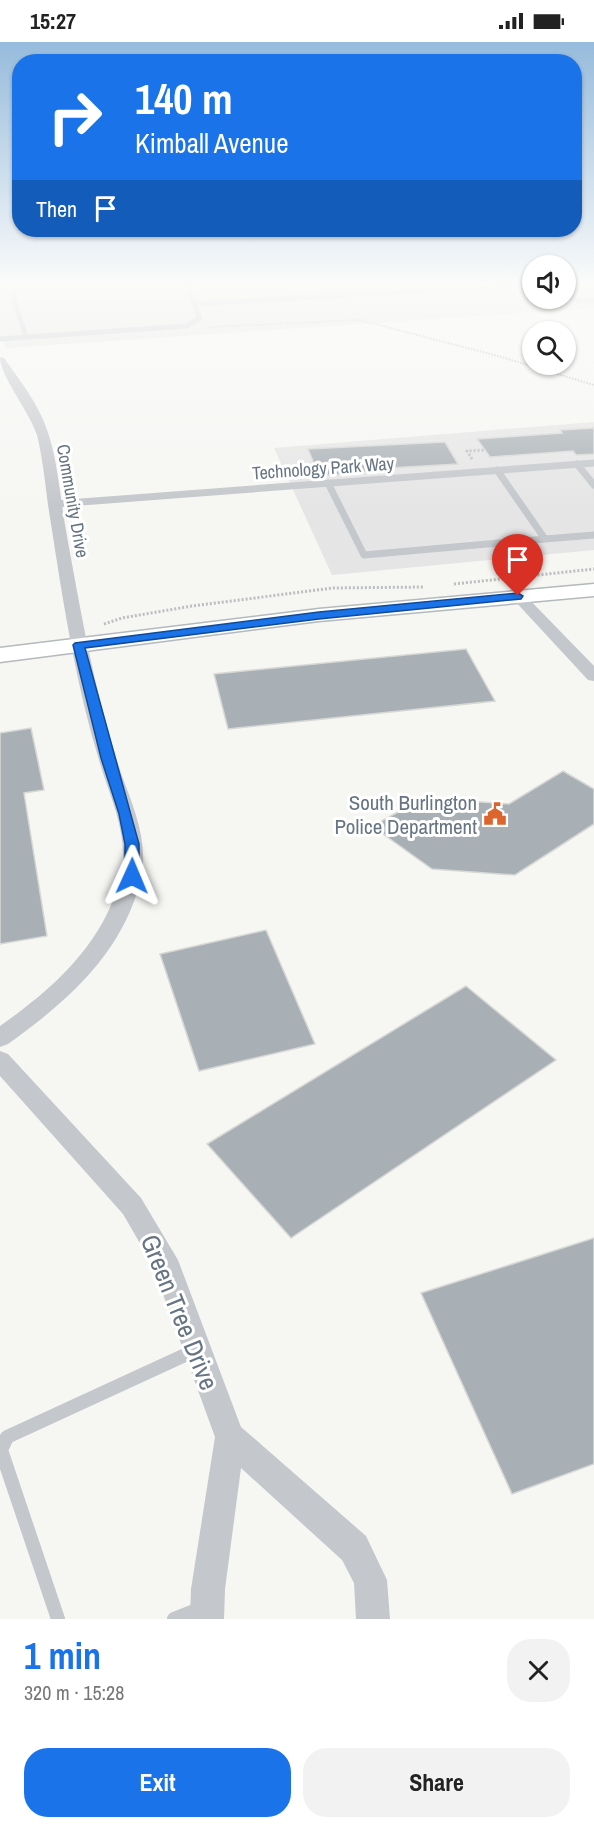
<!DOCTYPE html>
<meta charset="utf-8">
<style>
:root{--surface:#fff;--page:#f2f2f2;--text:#222;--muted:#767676;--accent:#1a73e8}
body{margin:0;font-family:"Archivo Narrow",sans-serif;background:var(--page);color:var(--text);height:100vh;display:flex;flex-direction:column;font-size:22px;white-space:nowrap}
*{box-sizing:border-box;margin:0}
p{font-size:20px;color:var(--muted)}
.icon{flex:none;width:33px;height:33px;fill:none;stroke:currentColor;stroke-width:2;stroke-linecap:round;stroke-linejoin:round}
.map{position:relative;height:1577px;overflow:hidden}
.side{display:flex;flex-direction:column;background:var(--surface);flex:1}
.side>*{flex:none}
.top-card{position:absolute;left:12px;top:12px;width:570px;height:183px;border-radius:24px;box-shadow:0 2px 4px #0004;background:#1a73e8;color:#fff;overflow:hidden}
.fabs{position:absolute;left:522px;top:213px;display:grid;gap:12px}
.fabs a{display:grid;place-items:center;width:54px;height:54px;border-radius:50%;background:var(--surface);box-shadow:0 2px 4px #0004;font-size:30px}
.pin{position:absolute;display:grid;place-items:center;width:51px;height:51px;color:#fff;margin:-62px -26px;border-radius:50% 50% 50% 0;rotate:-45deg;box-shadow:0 0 6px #0007}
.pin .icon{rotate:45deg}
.me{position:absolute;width:66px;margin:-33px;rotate:1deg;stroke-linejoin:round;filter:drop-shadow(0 0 4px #0008)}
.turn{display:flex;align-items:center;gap:21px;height:126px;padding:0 24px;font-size:27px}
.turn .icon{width:78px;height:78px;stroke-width:2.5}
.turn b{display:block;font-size:42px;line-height:51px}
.then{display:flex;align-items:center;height:57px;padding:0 24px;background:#0003;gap:12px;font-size:22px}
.round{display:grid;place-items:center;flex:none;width:63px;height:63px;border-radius:24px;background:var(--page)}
.overview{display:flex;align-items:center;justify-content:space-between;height:102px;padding:0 24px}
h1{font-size:36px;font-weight:700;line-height:45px;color:var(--accent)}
.button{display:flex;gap:12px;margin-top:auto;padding:12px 24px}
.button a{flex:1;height:69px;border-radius:24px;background:var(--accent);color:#fff;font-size:24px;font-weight:700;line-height:69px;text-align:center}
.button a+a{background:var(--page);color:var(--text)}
.status{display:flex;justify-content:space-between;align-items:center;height:42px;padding:0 30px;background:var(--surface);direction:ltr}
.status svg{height:16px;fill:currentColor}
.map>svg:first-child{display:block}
.built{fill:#e4e5e4}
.building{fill:#a9b0b5;stroke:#d7d8d6;stroke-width:1.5}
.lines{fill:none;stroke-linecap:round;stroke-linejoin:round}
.secondary-casing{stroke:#b4b9bd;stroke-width:3}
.path-far1{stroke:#bcbec0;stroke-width:2;stroke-dasharray:1.5 1.5;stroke-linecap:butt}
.path{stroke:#bcbec0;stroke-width:3;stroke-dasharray:2 2;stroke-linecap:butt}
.service-far2{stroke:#c4c7cb;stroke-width:5}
.service-far1{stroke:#c4c7cb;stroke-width:7}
.service{stroke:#c4c7cb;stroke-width:14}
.minor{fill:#c4c7cb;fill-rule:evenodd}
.secondary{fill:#fff;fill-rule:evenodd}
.route{fill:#1a73e8;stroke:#114b97;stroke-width:1.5}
.labels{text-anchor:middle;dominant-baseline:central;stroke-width:6;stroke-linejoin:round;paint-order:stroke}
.far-street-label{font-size:18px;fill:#667483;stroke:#fff}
.poi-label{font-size:21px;fill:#667483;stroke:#fff;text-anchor:end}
.near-street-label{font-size:26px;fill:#667483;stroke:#fff}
</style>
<div class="status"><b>15:27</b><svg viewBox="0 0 49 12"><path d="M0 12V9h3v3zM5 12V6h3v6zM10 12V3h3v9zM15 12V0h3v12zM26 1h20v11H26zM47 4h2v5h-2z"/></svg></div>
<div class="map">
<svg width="594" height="1577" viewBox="0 0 594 1577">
<rect width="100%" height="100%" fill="#f6f6f3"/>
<!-- built -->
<path class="built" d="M0 244H532V256H566V244H594V266L7 306 0 296Z
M594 380V508L332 533 274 406Z"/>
<!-- building -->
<path class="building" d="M594 386V412L576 413 573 409 490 415 477 397 562 391 560 388Z
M445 400 458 422 372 427 374 430 319 434 308 407Z
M466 607 495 659 228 687 214 632Z
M31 686 44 748 24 751 47 894 0 902V691Z
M563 729 594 747V782L515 833 432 827 372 784 424 756 509 762Z
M266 888 315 1002 199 1029 160 912Z
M466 944 556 1018 291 1196 207 1102Z
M594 1196V1422L512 1452 421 1251Z"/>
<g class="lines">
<!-- secondary casing -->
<g class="secondary-casing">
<path id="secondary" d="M594 542V554L319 579 0 620V606L319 567Z"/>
</g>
<!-- path-far1 -->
<path class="path-far1" d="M208 285 360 278 498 314 594 343"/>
<!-- path -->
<path class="path" d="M472 417 467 409 485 408
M527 511 529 537
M454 542 594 527
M104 582 122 576 192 564 333 546 423 545"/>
<!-- service-far2 -->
<path class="service-far2" d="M13 244 14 258 26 295
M566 251 577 259 594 258
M194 262 507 244
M0 297 186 284 200 276 187 244"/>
<!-- service-far1 -->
<path class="service-far1" d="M577 422 594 443
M497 428 545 497 594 493
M328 441 364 513 545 497
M55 462 594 421"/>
<!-- service -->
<path class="service" d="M58 1577 1 1408 7 1395 196 1308
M174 1577 199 1567"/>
<!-- minor -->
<path class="minor" d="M0 315 4 316C21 340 41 365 49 394 58 423 60 453 65 483 80 566 94 650 121 731 133 764 149 800 141 836 124 910 67 960 8 1002L0 1005V984C54 946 103 902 120 837 130 801 114 764 103 731 77 650 64 566 51 482 46 453 44 422 37 393 29 369 0 334 0 315Z
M518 549 523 551 594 624V639L588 638 513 557 510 554Z
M0 1009 8 1012 141 1156 178 1218 241 1385 366 1494 387 1538 390 1577H356L354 1541 342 1518 241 1426 225 1547 224 1577H190L191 1547 215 1395 152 1222 123 1172 0 1034Z"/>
<!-- secondary -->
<use href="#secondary" class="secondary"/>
</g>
<!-- sky -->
<linearGradient id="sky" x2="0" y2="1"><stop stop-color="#96bbdc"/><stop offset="0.52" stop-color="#fbfbfa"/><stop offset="1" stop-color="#fbfbfa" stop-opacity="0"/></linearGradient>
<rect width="594" height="465" fill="url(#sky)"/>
<!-- route -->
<path class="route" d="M518 551 523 554 521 557 319 577 85 606 139 802V834L137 837H127L125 834V802L119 772 101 716 73 603 75 601 319 570Z"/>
<!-- icons -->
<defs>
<g id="civic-bare" transform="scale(1.8)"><path d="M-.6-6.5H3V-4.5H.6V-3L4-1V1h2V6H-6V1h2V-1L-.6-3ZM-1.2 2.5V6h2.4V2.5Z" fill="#dc652d" stroke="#fff" stroke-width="2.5" paint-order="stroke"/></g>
</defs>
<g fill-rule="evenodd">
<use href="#civic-bare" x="495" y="772"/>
</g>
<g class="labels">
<!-- far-street labels -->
<g class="far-street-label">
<text transform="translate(323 426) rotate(-4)">Technology Park Way</text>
<text transform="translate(73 459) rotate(80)">Community Drive</text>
</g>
<!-- poi labels -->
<g class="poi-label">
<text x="477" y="760">South Burlington<tspan x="477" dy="24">Police Department</tspan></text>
</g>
<!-- near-street labels -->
<g class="near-street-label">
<text transform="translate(180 1270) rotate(68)">Green Tree Drive</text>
</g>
</g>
</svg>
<div class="fabs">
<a><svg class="icon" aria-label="sound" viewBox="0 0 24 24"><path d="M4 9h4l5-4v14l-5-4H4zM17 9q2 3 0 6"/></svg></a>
<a><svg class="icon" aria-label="search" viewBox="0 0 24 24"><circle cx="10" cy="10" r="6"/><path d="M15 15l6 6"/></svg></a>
</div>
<div class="pin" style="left:518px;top:554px;background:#d93025"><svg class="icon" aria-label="arrive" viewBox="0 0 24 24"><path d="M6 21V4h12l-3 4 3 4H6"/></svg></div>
<svg class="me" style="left:132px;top:834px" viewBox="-20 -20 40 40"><path d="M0-17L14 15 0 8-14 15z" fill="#1a73e8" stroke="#fff" stroke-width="4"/></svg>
<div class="top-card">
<div class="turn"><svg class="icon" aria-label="right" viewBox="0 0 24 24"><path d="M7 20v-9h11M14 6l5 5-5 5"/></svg><div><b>140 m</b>Kimball Avenue</div></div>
<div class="then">Then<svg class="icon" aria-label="arrive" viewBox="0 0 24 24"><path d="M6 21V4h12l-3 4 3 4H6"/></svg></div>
</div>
</div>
<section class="side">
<div class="overview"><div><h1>1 min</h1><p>320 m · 15:28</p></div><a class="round"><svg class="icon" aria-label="close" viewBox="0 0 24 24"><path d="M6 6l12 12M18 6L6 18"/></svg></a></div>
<div class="button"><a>Exit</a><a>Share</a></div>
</section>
